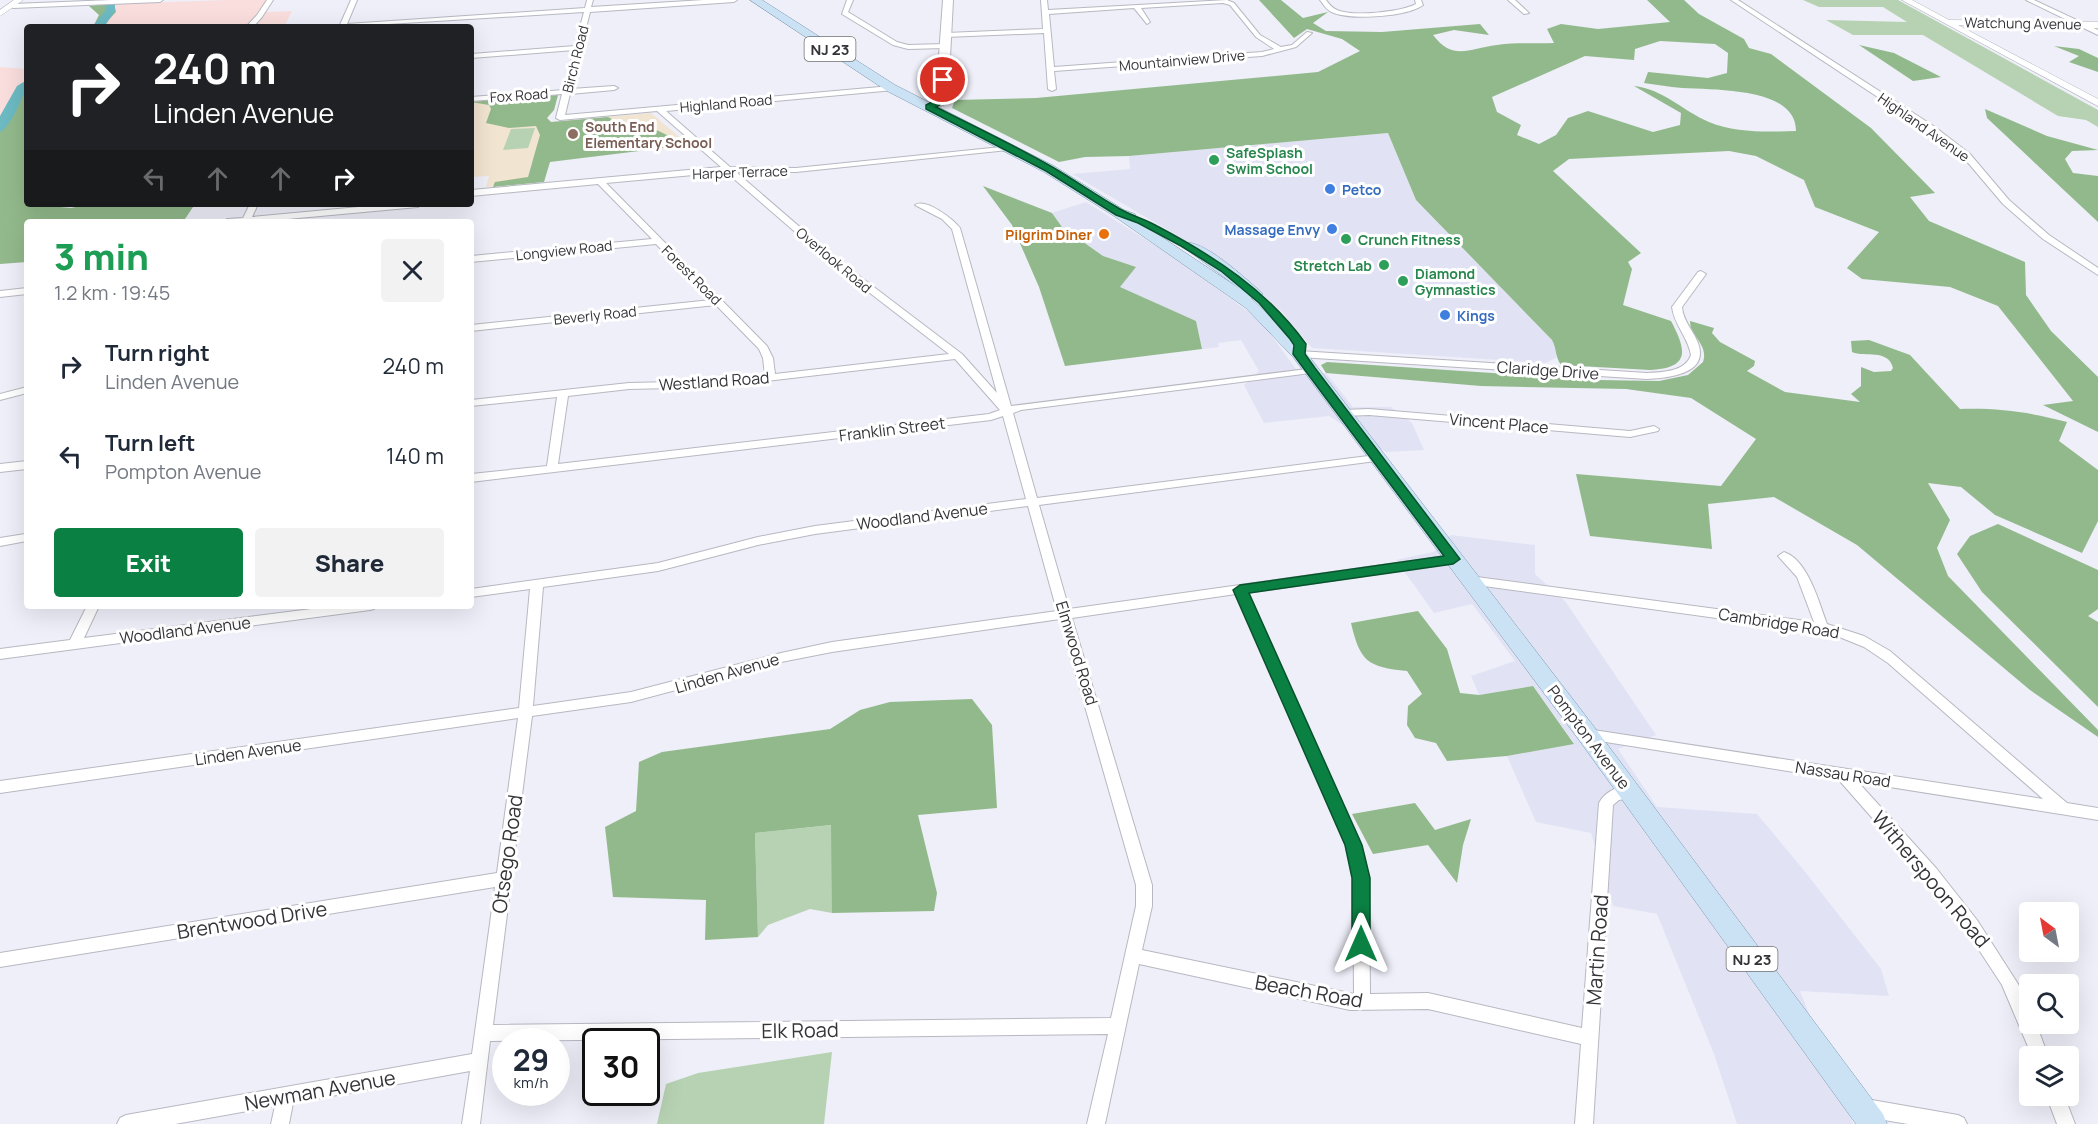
<!DOCTYPE html>
<meta charset="utf-8">
<style>
:root{--surface:#fff;--page:#f2f2f3;--text:#1f2937;--muted:#747a83;--accent:#0b8043}
body{margin:0;font-family:Manrope,sans-serif;background:var(--page);color:var(--text);height:100vh;display:flex;flex-direction:column;font-size:22px;white-space:nowrap}
*{box-sizing:border-box;margin:0}
p{font-size:20px;color:var(--muted)}
.icon{flex:none;width:33px;height:33px;fill:none;stroke:currentColor;stroke-width:2;stroke-linecap:round;stroke-linejoin:round}
.map{position:relative;flex:1;overflow:hidden}
.side{position:absolute;left:24px;top:219px;width:450px;height:390px;display:flex;flex-direction:column;background:var(--surface);border-radius:6px;box-shadow:0 6px 24px #0002}
.side>*{flex:none}
.banner{position:absolute;left:24px;top:24px;width:450px;height:183px;border-radius:6px;box-shadow:0 6px 24px #0002;background:#202124;color:#fff;overflow:hidden}
.needle{width:39px;rotate:328deg}
.fabs{position:absolute;left:2019px;top:902px;display:grid;gap:12px}
.fabs a{display:grid;place-items:center;width:60px;height:60px;border-radius:6px;background:var(--surface);box-shadow:0 6px 24px #0002;font-size:30px}
.speed{position:absolute;left:492px;top:1028px;display:flex;gap:12px;font-size:30px;font-weight:700;text-align:center}
.speed>*{display:grid;place-content:center;width:78px;height:78px;border-radius:50%;background:var(--surface);box-shadow:0 6px 24px #0002;line-height:1}
.speed small{font-size:15px;font-weight:400}
.speed .limit{border:3px solid #111;border-radius:9px;background:#fff;color:#111}
.pin{position:absolute;display:grid;place-items:center;width:51px;height:51px;color:#fff;margin:-26px;border:3px solid #fff;border-radius:50%;box-shadow:0 2px 6px #0007}
.me{position:absolute;width:66px;margin:-33px;rotate:0deg;stroke-linejoin:round;filter:drop-shadow(0 0 4px #0008)}
.turn{display:flex;align-items:center;gap:21px;height:126px;padding:0 30px;font-size:27px}
.turn .icon{width:78px;height:78px;stroke-width:2.5}
.turn b{display:block;font-size:42px;line-height:51px}
.lanes{display:flex;align-items:center;height:57px;padding:0 30px;background:#0003;justify-content:center;gap:30px;direction:ltr}
.lanes .off{opacity:.35}
.round{display:grid;place-items:center;flex:none;width:63px;height:63px;border-radius:6px;background:var(--page)}
.overview{display:flex;align-items:center;justify-content:space-between;height:102px;padding:0 30px}
h1{font-size:36px;font-weight:800;line-height:45px;color:#1e9e55}
.action{display:flex;gap:12px;margin-top:auto;padding:12px 30px}
.action a{flex:1;height:69px;border-radius:6px;background:var(--accent);color:#fff;font-size:24px;font-weight:800;line-height:69px;text-align:center}
.action a+a{background:var(--page);color:var(--text)}
ul{padding:0;list-style:none}
li{display:flex;align-items:center;gap:18px;height:90px;padding:0 30px}
li div{flex:1}
li b{display:block;font-size:22px}
li em{font-style:normal}
.map>svg:first-child{display:block}
.built{fill:#e1e3f4}
.industrial{fill:#f9dedd}
.education{fill:#f1e4d0}
.green{fill:#b7d2b2}
.forest{fill:#92b98b;fill-rule:evenodd}
.lines{fill:none;stroke-linecap:round;stroke-linejoin:round}
.river{fill:#6dbac3;fill-rule:evenodd}
.minor-casing{stroke:#b7b8c1;stroke-width:2}
.tertiary-casing{stroke:#b7b8c1;stroke-width:1}
.secondary-casing{stroke:#b7b8c1;stroke-width:2}
.primary-casing{stroke:#8098af;stroke-width:1}
.minor{fill:#fff;fill-rule:evenodd}
.tertiary{fill:#fff;fill-rule:evenodd}
.secondary{fill:#fff;fill-rule:evenodd}
.primary{fill:#cbe2f5;fill-rule:evenodd}
.route{fill:#0b8043;stroke:#07532c;stroke-width:1.5}
.education-dot{fill:#8d6e63;stroke:#fff;stroke-width:2}
.leisure-dot{fill:#2e9e5b;stroke:#fff;stroke-width:2}
.shop-dot{fill:#3f7fe0;stroke:#fff;stroke-width:2}
.food-dot{fill:#e8710a;stroke:#fff;stroke-width:2}
.labels{text-anchor:middle;dominant-baseline:central;stroke-width:6;stroke-linejoin:round;paint-order:stroke}
.far-street-label{font-size:14px;fill:#343438;stroke:#fff}
.far-education-label{font-size:14px;font-weight:bold;fill:#785e54;stroke:#fff;text-anchor:start}
.far-leisure-label{font-size:14px;font-weight:bold;fill:#27864d;stroke:#fff;text-anchor:start}
.far-shop-label{font-size:14px;font-weight:bold;fill:#366cbe;stroke:#fff;text-anchor:start}
.far-food-label{font-size:14px;font-weight:bold;fill:#c56008;stroke:#fff;text-anchor:end}
.shield{fill:#fff;stroke:#717174;stroke-width:1.5}
.shield-label{font-size:15px;font-weight:bold;fill:#343438}
.street-label{font-size:16px;fill:#343438;stroke:#fff}
.near-street-label{font-size:20px;fill:#343438;stroke:#fff}
</style>
<div class="map">
<svg width="2098" height="1124" viewBox="0 0 2098 1124">
<rect width="100%" height="100%" fill="#eeeff9"/>
<!-- built -->
<path class="built" d="M1388 133 1416 200 1552 340 1557 349 1556 358 1545 363 1312 348 1281 311 1226 264 1072 174 1130 169 1129 156Z
M1086 202 1169 254 1252 314 1271 335 1301 376 1326 373 1353 407H1391L1412 423 1424 450 1386 452 1329 416 1264 423 1244 385 1259 371 1241 340 1218 343 1219 347 1202 349 1196 321 1119 287 1135 267 1103 256 1062 227 1052 213Z
M1451 535 1535 545V574L1565 601 1656 735 1618 749 1657 807 1757 814 1802 868 1881 969 1889 996 1800 991 1853 1124H1737L1714 1054 1657 914 1613 906 1591 833 1536 822 1507 756 1574 743 1533 686 1479 695 1471 676 1515 661 1472 604 1434 613 1396 560 1433 552Z"/>
<!-- industrial -->
<path class="industrial" d="M226 0H265L266 12 292 11 284 27H102L116 12 114 4Z
M0 67 27 69V82L0 124Z"/>
<!-- education -->
<path class="education" d="M558 95 554 110 547 118 551 122 651 113 690 146 578 155 532 162 526 183 486 187 489 176 471 177V102Z"/>
<!-- green -->
<path class="green" d="M1803 0H1898L2098 110V127L2086 120 2058 116 1923 35H1853L1826 20 1907 22 1883 7H1819Z
M535 128 528 148 503 150 511 129Z
M832 825V913L810 909 768 925 758 937 755 833Z
M832 1052 824 1124H657L666 1084 698 1073Z"/>
<!-- forest -->
<path class="forest" d="M1259 0H1281L1303 18 1328 12 1313 23 1326 31 1382 32 1480 24 1489 35 1454 30 1433 35C1454 62 1469 48 1497 45 1516 42 1536 44 1554 43L1547 29 1561 24 1598 29 1670 22 1647 0H1684L1699 14 1744 39 1749 48 1771 54 1871 128 1935 193 1910 197 1929 221 2025 262 2026 295 2051 331 2098 377V432L2043 405 2073 401 1998 306 1950 287 1862 279 1847 268 1879 232 1815 207 1804 180 1756 156 1729 151 1569 159 1553 171 1641 253 1628 262 1632 269 1623 305 1671 321C1687 351 1690 368 1650 370L1561 365C1555 357 1557 349 1552 340L1416 200 1388 133 1129 156 1085 157 1059 162 952 108 955 100 1036 98 1318 72 1360 51 1342 39 1307 29 1294 38ZM1660 41 1715 44 1728 53 1727 73 1708 78 1648 72 1644 83C1653 84 1663 86 1672 87 1705 91 1796 84 1796 131 1768 132 1735 133 1709 122 1683 111 1663 89 1634 86L1681 113 1680 125 1653 132 1588 111 1568 118 1556 135 1539 144 1517 135 1521 125 1497 112 1492 97 1585 56 1634 60 1635 49Z
M114 3 116 12 102 27H93L99 15 89 6Z
M1859 45 1894 53 1941 77 1913 81Z
M2054 46 2079 49 2098 58V72L2069 62 2079 56Z
M27 80V204L71 208 90 204H195L183 222H27V262L0 264V123L19 87Z
M558 95 554 110 547 118 551 122 608 117 632 129 650 127 688 145 550 162 544 182 493 187 495 182 528 177 540 135 536 126 509 128 486 123 491 109 489 105 471 102Z
M1985 109 2047 136 2098 150 2072 151 2065 159 2073 173 2098 176V222L1987 118Z
M983 186 1052 213 1062 227 1103 256 1136 267 1120 287 1196 321 1202 349 1065 366 1039 287 1012 225Z
M1690 321 1714 328 1712 333 1720 342 1755 361 1754 366 1747 371 1785 392 1860 402 1851 394 1861 386V367L1874 372 1891 371 1893 368C1888 348 1865 358 1852 352L1851 341 1869 340 1910 355 1960 409C2000 408 2028 412 2067 422L2059 441 2098 470V521L2082 553 1995 515 1961 487 1928 483 1950 520 1937 548 1948 576 2098 730V737L2030 690 1857 545 1774 497 1708 504 1712 549 1590 536 1576 474 1721 486 1756 439 1691 398 1626 389 1481 386 1326 373 1321 365 1327 362 1597 380 1659 381 1688 375 1703 362C1709 344 1690 337 1690 321Z
M1998 524 2098 570V609L2088 616 2098 622V707L1982 592 1957 554 1970 536Z
M1418 611 1447 649 1460 693 1479 695 1533 686 1574 744 1507 756 1447 761 1436 743 1415 738 1407 725 1408 706 1422 694 1407 671C1368 667 1360 662 1351 623Z
M972 699 992 725 997 808 918 815 937 893 934 911 832 913 831 825 755 833 758 937 705 940 706 900 613 897 605 827 636 811 639 762 662 752 830 729 860 710 890 702Z
M1415 803 1435 830 1471 819 1463 845 1457 883 1428 845 1373 854 1352 814Z"/>
<g class="lines">
<!-- river -->
<path class="river" d="M105 0H115V11L104 27H92L105 11Z
M27 80C27 91 10 128 0 132V116L17 86Z"/>
<!-- minor casing -->
<g class="minor-casing">
<path id="minor" d="M112 0H163L160 2 13 8 10 6 13 4Z
M267 0H273L262 17 253 27H246L257 15Z
M351 0H357L347 24 585 8 587 0H593L591 7 704 0H737L734 2 590 12 571 89 614 86 618 88 614 90 570 94 565 115 891 86H894V90L666 111 730 167 796 168 1011 146 1012 148 1008 150 796 172H736L837 259 962 354 997 393 952 229 942 219 915 205C926 198 953 219 960 228L1011 406 1315 368 1316 370 1311 373 1021 410 1013 413 1037 498 1376 455 1381 458 1376 461 1039 505 1069 609 1453 555 1457 556 1459 559 1453 563 1247 593 1364 855 1369 878 1370 994 1428 993 1582 1028 1599 803C1606 790 1621 784 1635 789L1637 793 1635 797 1619 800 1613 805 1593 1124H1575L1581 1044 1428 1009 1350 1010 1139 964 1105 1124H1087L1108 1034 490 1041 480 1124H462L470 1071 293 1103 289 1124H271L275 1106 175 1124H117L120 1118 126 1115 472 1054 495 887 0 967V953L497 873 518 718 0 793V781L519 708 530 589 471 597V589L658 563 758 537 815 526 1026 499 1003 416 991 420 471 482V474L547 466 557 397 471 406V400L629 383 715 381 765 375 763 358 759 349 716 305 471 331V325L711 300 656 244 471 262V256L652 239 598 184 471 196V190L721 167 657 111 560 120 556 118 562 94 471 101V97L564 90 574 50 471 58V54L575 46 584 12 339 27ZM726 172 831 263 949 354 775 374 773 358 767 346 606 183ZM955 359 1000 410 989 414 558 464 568 396 629 389 715 387ZM1028 506 1057 611 832 642 781 653 631 692 533 706 543 587 658 571 758 545 815 534ZM1236 594 1350 855 1353 878 1354 994 1142 950 1152 906V885L1072 618ZM1060 619 1136 885V906L1111 1018 493 1025 532 716 631 702 781 662 832 652Z
M847 0H853L848 12 897 42 908 45 945 44 948 46 945 48 908 49 893 45 842 14Z
M1041 0H1047L1048 10 1227 0 1234 3 1260 35 1281 47 1292 45 1307 32 1312 33 1296 47 1262 56 1054 71 1056 89 1052 91 1048 89 1044 33 946 37 943 35 946 33 1043 29ZM1223 3 1230 5 1256 37 1274 49 1262 52 1054 67 1049 14 1134 8 1147 24 1150 22 1141 8Z
M1320 0H1326C1329 4 1332 8 1337 10 1353 17 1401 12 1416 4L1415 0H1421L1423 5C1407 17 1353 20 1334 13 1327 11 1324 5 1320 0Z
M1508 0H1515L1529 13 1524 14Z
M1731 0H1738L1935 127 1970 154 2009 200 2049 235 2098 268V275L2043 239 2003 204 1964 158 1929 131Z
M2026 0H2034L2098 30V35Z
M250 204H258L252 217 391 204H422L418 207 255 222H223L227 219 243 218Z
M1701 271 1706 274 1682 307C1683 322 1695 332 1699 346 1707 375 1666 378 1647 379L1299 357 1294 354 1299 351 1647 373C1663 372 1685 372 1691 355 1688 337 1674 325 1672 307L1698 272Z
M27 288V294L0 297V291Z
M27 387V393L0 400V394Z
M1369 409 1630 431 1654 426 1659 429 1658 431 1630 437 1369 415 1343 416 1338 413 1343 410Z
M27 461V469L0 472V464Z
M25 534 27 535V541L0 546V538Z
M1784 552C1808 560 1819 603 1827 624L1864 636 1890 651 2067 803 2098 808V820L1858 782 1936 868 1977 920 2018 984 2030 1008V1023H2036L2048 1056H2032L2002 985 1966 930 1925 878 1838 779 1587 739 1582 738 1580 734 1582 730 1587 729 2043 799 1888 663 1864 647 1832 634 1469 584 1463 580 1469 576 1814 622 1797 577 1778 556Z
M87 606H99L84 638 335 606H376L374 609 370 610 0 659V649L70 640Z
M2046 1095H2064L2075 1124H2057Z
M1866 1099 1958 1115 1964 1118 1967 1124H1908L1866 1117 1860 1114 1857 1108 1860 1102Z"/>
</g>
<!-- tertiary casing -->
<g class="tertiary-casing">
<path id="tertiary" d="M14 0H23L0 16V10Z
M1902 0H1912L1949 20 2098 22V28L1958 25 2098 99V106Z"/>
</g>
<!-- secondary casing -->
<g class="secondary-casing">
<path id="secondary" d="M943 0H953L948 97 943 105 929 110 923 107 934 101 936 97Z"/>
</g>
<!-- primary casing -->
<g class="primary-casing">
<path id="primary" d="M750 0H762L895 85 1054 166 1124 210 1135 214 1136 220 1240 289 1182 246 1184 243C1202 238 1246 279 1260 291L1263 294 1260 297 1251 298 1305 351 1595 728 1883 1114 1887 1124H1856L1579 740 1293 357 1246 308 1114 216 1044 172 887 91Z"/>
</g>
<!-- minor -->
<use href="#minor" class="minor"/>
<!-- tertiary -->
<use href="#tertiary" class="tertiary"/>
<!-- secondary -->
<use href="#secondary" class="secondary"/>
<!-- primary -->
<use href="#primary" class="primary"/>
</g>
<!-- route -->
<path class="route" d="M940 79 947 80C947 92 948 102 936 107 975 127 1016 146 1054 168 1076 181 1097 196 1120 209 1132 216 1145 219 1157 226 1214 256 1268 291 1306 344L1305 354 1315 368 1460 559 1453 564 1249 593 1362 845 1370 878V944L1368 950 1361 953 1355 950 1352 944V878L1345 845 1233 590 1240 585 1444 556 1307 373 1293 354 1294 345 1290 339 1259 303 1221 271 1181 246 1138 223 1116 215 1046 171 926 109V105L938 99Z"/>
<!-- markers -->
<circle class="education-dot" cx="573" cy="134" r="6"/>
<g class="leisure-dot">
<circle cx="1214" cy="160" r="6"/>
<circle cx="1346" cy="239" r="6"/>
<circle cx="1384" cy="265" r="6"/>
<circle cx="1403" cy="281" r="6"/>
</g>
<g class="shop-dot">
<circle cx="1330" cy="189" r="6"/>
<circle cx="1332" cy="229" r="6"/>
<circle cx="1445" cy="315" r="6"/>
</g>
<circle class="food-dot" cx="1104" cy="234" r="6"/>
<g class="labels">
<!-- far-street labels -->
<g class="far-street-label">
<text transform="translate(2023 23) rotate(1)">Watchung Avenue</text>
<text transform="translate(575 59) rotate(-76)">Birch Road</text>
<text transform="translate(1182 60) rotate(-5)">Mountainview Drive</text>
<text transform="translate(519 95) rotate(-4)">Fox Road</text>
<text transform="translate(726 103) rotate(-5)">Highland Road</text>
<text transform="translate(1924 127) rotate(35)">Highland Avenue</text>
<text transform="translate(740 172) rotate(-2)">Harper Terrace</text>
<text transform="translate(564 250) rotate(-6)">Longview Road</text>
<text transform="translate(834 260) rotate(40)">Overlook Road</text>
<text transform="translate(692 275) rotate(45)">Forest Road</text>
<text transform="translate(595 315) rotate(-6)">Beverly Road</text>
</g>
<!-- far-education labels -->
<g class="far-education-label">
<text x="585" y="126">South End<tspan x="585" dy="16">Elementary School</tspan></text>
</g>
<!-- far-leisure labels -->
<g class="far-leisure-label">
<text x="1226" y="152">SafeSplash<tspan x="1226" dy="16">Swim School</tspan></text>
<text x="1358" y="239">Crunch Fitness</text>
<text x="1372" y="265" text-anchor="end">Stretch Lab</text>
<text x="1415" y="273">Diamond<tspan x="1415" dy="16">Gymnastics</tspan></text>
</g>
<!-- far-shop labels -->
<g class="far-shop-label">
<text x="1342" y="189">Petco</text>
<text x="1320" y="229" text-anchor="end">Massage Envy</text>
<text x="1457" y="315">Kings</text>
</g>
<!-- far-food labels -->
<g class="far-food-label">
<text x="1092" y="234">Pilgrim Diner</text>
</g>
<!-- shield labels -->
<g class="shield">
<rect x="804.5" y="37" width="51" height="24" rx="4.5"/>
<rect x="1726.5" y="947" width="51" height="24" rx="4.5"/>
</g>
<g class="shield-label">
<text x="830" y="49">NJ 23</text>
<text x="1752" y="959">NJ 23</text>
</g>
<!-- street labels -->
<g class="street-label">
<text transform="translate(1548 370) rotate(4)">Claridge Drive</text>
<text transform="translate(714 381) rotate(-4)">Westland Road</text>
<text transform="translate(1499 423) rotate(5)">Vincent Place</text>
<text transform="translate(892 429) rotate(-7)">Franklin Street</text>
<text transform="translate(922 516) rotate(-7)">Woodland Avenue</text>
<text transform="translate(1779 623) rotate(9)">Cambridge Road</text>
<text transform="translate(185 630) rotate(-7)">Woodland Avenue</text>
<text transform="translate(1077 653) rotate(73)">Elmwood Road</text>
<text transform="translate(727 673) rotate(-16)">Linden Avenue</text>
<text transform="translate(1589 737) rotate(53)">Pompton Avenue</text>
<text transform="translate(248 752) rotate(-8)">Linden Avenue</text>
<text transform="translate(1843 774) rotate(9)">Nassau Road</text>
</g>
<!-- near-street labels -->
<g class="near-street-label">
<text transform="translate(507 854) rotate(-82)">Otsego Road</text>
<text transform="translate(1931 879) rotate(50)">Witherspoon Road</text>
<text transform="translate(252 920) rotate(-9)">Brentwood Drive</text>
<text transform="translate(1597 950) rotate(-86)">Martin Road</text>
<text transform="translate(1309 991) rotate(10)">Beach Road</text>
<text transform="translate(800 1030) rotate(-1)">Elk Road</text>
<text transform="translate(320 1090) rotate(-10)">Newman Avenue</text>
</g>
</g>
</svg>
<div class="fabs">
<a><svg class="needle" viewBox="-14 -14 28 28"><path d="M0-13l5 13h-10z" fill="#e53935"/><path d="M0 13l5-13h-10z" fill="#747a83"/></svg></a>
<a><svg class="icon" aria-label="search" viewBox="0 0 24 24"><circle cx="10" cy="10" r="6"/><path d="M15 15l6 6"/></svg></a>
<a><svg class="icon" aria-label="layers" viewBox="0 0 24 24"><path d="M12 4l9 5-9 5-9-5zM3 14l9 5 9-5"/></svg></a>
</div>
<div class="speed"><div>29<small>km/h</small></div><div class="limit">30</div></div>
<div class="pin" style="left:943px;top:80px;background:#d93025"><svg class="icon" aria-label="arrive" viewBox="0 0 24 24"><path d="M6 21V4h12l-3 4 3 4H6"/></svg></div>
<svg class="me" style="left:1361px;top:944px" viewBox="-20 -20 40 40"><path d="M0-17L14 15 0 8-14 15z" fill="#0b8043" stroke="#fff" stroke-width="4"/></svg>
<div class="banner">
<div class="turn"><svg class="icon" aria-label="right" viewBox="0 0 24 24"><path d="M7 20v-9h11M14 6l5 5-5 5"/></svg><div><b>240 m</b>Linden Avenue</div></div>
<div class="lanes"><svg class="icon off" aria-label="left" viewBox="0 0 24 24"><path d="M17 20v-9H6M10 6l-5 5 5 5"/></svg><svg class="icon off" aria-label="ahead" viewBox="0 0 24 24"><path d="M12 20V5M6 11l6-6 6 6"/></svg><svg class="icon off" aria-label="ahead" viewBox="0 0 24 24"><path d="M12 20V5M6 11l6-6 6 6"/></svg><svg class="icon" aria-label="right" viewBox="0 0 24 24"><path d="M7 20v-9h11M14 6l5 5-5 5"/></svg></div>
</div>
<section class="side">
<div class="overview"><div><h1>3 min</h1><p>1.2 km · 19:45</p></div><a class="round"><svg class="icon" aria-label="close" viewBox="0 0 24 24"><path d="M6 6l12 12M18 6L6 18"/></svg></a></div>
<ul>
<li><svg class="icon" aria-label="right" viewBox="0 0 24 24"><path d="M7 20v-9h11M14 6l5 5-5 5"/></svg><div><b>Turn right</b><p>Linden Avenue</p></div><em>240 m</em></li>
<li><svg class="icon" aria-label="left" viewBox="0 0 24 24"><path d="M17 20v-9H6M10 6l-5 5 5 5"/></svg><div><b>Turn left</b><p>Pompton Avenue</p></div><em>140 m</em></li>
</ul>
<div class="action"><a>Exit</a><a>Share</a></div>
</section>
</div>
